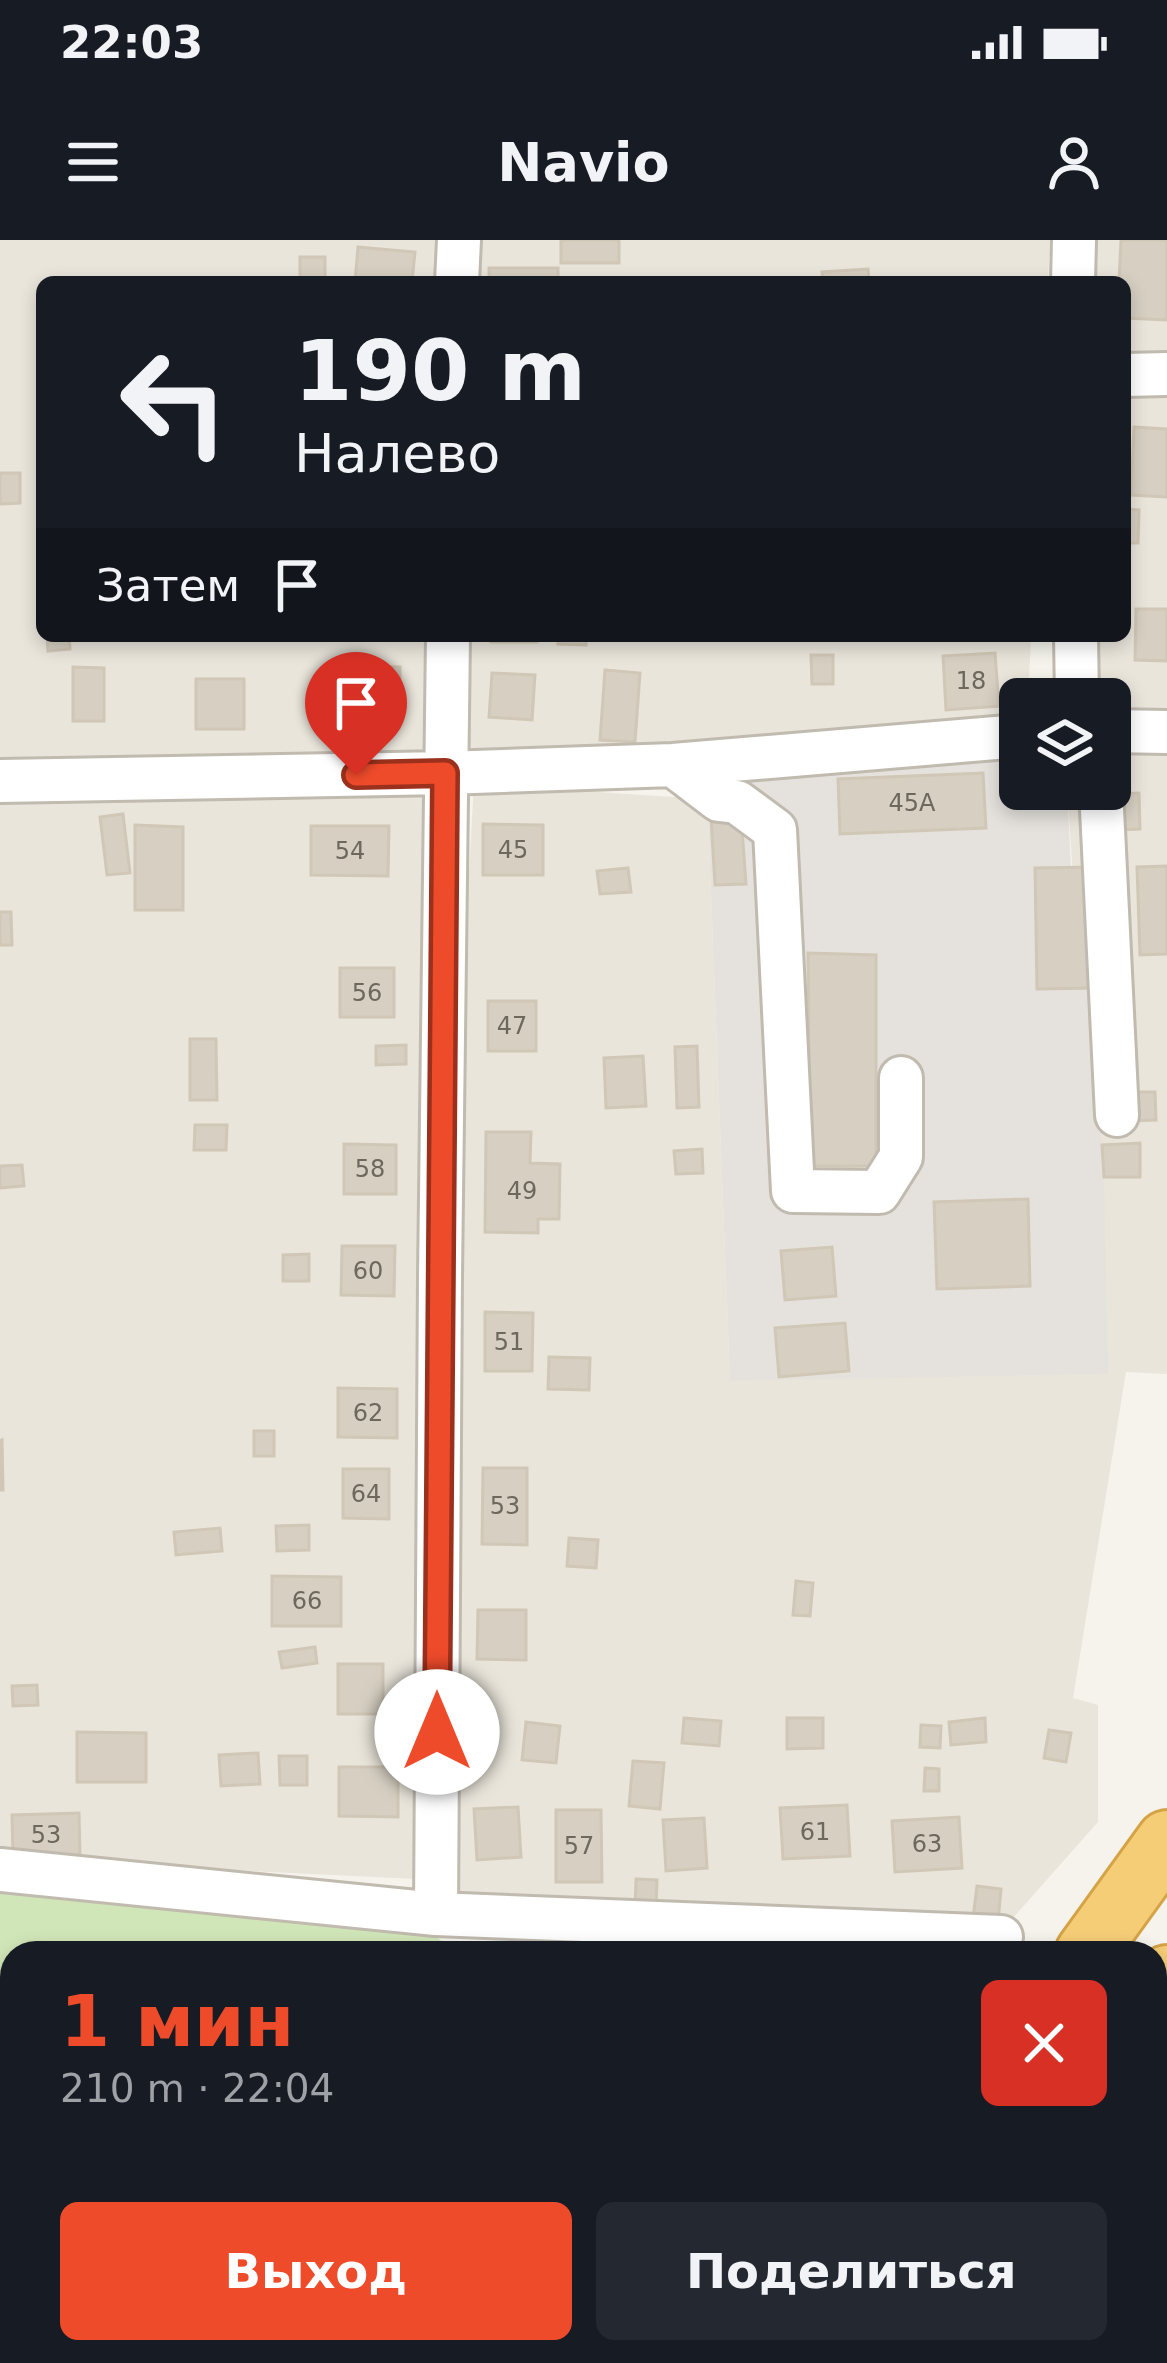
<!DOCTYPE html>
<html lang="ru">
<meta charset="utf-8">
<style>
:root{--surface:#171b24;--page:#242831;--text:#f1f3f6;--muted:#9ea1a6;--accent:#ee4b2b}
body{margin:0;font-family:"DejaVu Sans",sans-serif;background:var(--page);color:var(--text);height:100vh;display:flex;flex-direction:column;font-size:45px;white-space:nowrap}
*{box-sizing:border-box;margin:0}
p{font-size:39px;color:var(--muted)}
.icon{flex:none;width:66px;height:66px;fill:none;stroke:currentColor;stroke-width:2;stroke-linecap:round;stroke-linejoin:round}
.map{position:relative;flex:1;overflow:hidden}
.sheet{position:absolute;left:0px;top:1701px;width:1167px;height:423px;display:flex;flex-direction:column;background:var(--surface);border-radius:36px 36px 0 0;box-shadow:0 6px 18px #0003}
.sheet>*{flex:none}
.banner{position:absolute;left:36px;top:36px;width:1095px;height:366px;border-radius:18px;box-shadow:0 6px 18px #0003;background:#171b24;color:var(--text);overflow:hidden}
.fabs{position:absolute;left:999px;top:438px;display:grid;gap:24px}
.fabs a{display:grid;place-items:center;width:132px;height:132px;border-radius:18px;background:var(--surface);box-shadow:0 6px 18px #0003;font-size:60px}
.pin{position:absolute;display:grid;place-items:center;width:102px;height:102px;color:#fff;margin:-123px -51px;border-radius:50% 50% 50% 0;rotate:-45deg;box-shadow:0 0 12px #0007}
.pin .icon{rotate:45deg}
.me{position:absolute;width:132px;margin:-66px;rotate:0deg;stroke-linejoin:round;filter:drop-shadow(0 0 9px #0008)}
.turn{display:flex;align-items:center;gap:42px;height:252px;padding:0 60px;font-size:54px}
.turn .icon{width:156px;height:156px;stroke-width:2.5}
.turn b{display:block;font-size:84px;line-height:102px}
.then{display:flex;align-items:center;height:114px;padding:0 60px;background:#0003;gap:24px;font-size:45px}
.round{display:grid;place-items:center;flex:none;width:126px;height:126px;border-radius:18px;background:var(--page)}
.head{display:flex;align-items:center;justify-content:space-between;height:204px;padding:0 60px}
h1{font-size:72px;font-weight:700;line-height:90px;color:var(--accent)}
.action{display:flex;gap:24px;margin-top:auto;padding:24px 60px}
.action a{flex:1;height:138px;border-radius:18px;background:var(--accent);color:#fff;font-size:48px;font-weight:700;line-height:138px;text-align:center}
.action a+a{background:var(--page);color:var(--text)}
.status{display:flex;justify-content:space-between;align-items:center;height:84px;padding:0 60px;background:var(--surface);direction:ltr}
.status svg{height:33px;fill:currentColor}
header{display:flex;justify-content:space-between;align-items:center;height:156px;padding:0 60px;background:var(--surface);font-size:54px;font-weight:700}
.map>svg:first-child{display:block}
.residential{fill:#e9e5db}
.industrial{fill:#e5e2dd}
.green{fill:#d1e6b8}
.building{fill:#d6cfc2;stroke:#d1c7b6;stroke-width:3}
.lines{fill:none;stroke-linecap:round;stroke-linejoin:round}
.minor-casing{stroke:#c0baaf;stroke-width:48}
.highway-casing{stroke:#d5a346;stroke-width:66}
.path{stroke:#c1b6a1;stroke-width:6;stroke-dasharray:6 6;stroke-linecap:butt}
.minor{stroke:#fff;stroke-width:42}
.highway{stroke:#f6cd77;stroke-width:60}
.route-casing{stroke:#9b311c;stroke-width:30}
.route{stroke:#ee4b2b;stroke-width:21}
.labels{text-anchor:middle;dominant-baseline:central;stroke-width:12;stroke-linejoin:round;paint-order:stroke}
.number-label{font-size:24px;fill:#6d675c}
</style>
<div class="status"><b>22:03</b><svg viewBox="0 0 49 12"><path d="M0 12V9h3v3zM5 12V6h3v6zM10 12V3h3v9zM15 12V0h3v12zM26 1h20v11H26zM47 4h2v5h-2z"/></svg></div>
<header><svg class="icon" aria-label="menu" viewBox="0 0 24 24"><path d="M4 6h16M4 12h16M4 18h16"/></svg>Navio<svg class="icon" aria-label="person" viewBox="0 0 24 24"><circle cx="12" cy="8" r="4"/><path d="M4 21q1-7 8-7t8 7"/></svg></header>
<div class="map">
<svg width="1167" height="2123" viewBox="0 0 1167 2123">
<rect width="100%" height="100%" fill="#f5f3ec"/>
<!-- residential -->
<path class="residential" d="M0 0H447L445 42H42V396H435L433 512 0 522Z
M475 0H1050L1048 42H475Z
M1093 0H1167V469L1110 468V459H1089V396H1125V42H1093Z
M467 396H1031L1028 459H1020V473L739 503 465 514Z
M1167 511V1134L1126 1132 1073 1458 1098 1465V1582L1004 1688 454 1666 444 1074 474 544 719 560 708 578 730 1140 1107 1134 1067 549H1110V513Z
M427 552 416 1639 0 1619V558Z"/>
<!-- industrial -->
<path class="industrial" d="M1020 518V549H1067L1071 628 1092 748 1104 937 1108 1134 730 1141 708 578 734 535Z"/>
<!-- green -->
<path class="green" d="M0 1645 428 1691 458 1713H12V2112H770L762 2123H0Z"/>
<!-- building -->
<path class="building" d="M561 0H619V23H561Z
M1121 0H1167V80L1125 78V42H1119Z
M358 7 415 12 412 42H355Z
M300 17H325V42H300Z
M489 28H558V42H489Z
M868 29 869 42H823L822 32Z
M971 38 1028 39V42H971Z
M1134 187 1167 189V257L1131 255Z
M0 233H20V263L0 264Z
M1125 269 1139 270 1138 303H1125Z
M1136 369H1167V421L1135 420Z
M47 396H69L70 409 48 411Z
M491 396H537V402H491Z
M558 396H586V405L558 404Z
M851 396H913L912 400Z
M995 413 999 466 946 470 943 416Z
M811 415H833V444H812Z
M353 426 400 427 399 488H352Z
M73 427 104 428V481H73Z
M605 430 640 433 635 502 600 500Z
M492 433 535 435 532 480 489 477Z
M196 439H244V489H196Z
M983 533 986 588 840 594 838 539Z
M1020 539V549H1043L1042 561 1018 560Z
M1139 553 1140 589 1118 590 1117 554Z
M123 574 130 633 107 635 100 577Z
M741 575 746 644 715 645 711 578Z
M483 584 543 585V635H483Z
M135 585 183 587V670H135Z
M311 586H389L388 636 311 635Z
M1167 626V714L1140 715 1137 627Z
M1094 627 1097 748 1037 749 1035 628Z
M628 628 631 652 600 654 597 631Z
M0 672H11L12 705H0Z
M808 713 876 715V926H810Z
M340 728H394V777H340Z
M488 761H536V811H488Z
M190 799H216L217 860H190Z
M406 805V824L376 825V806Z
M697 806 699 867 677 868 675 807Z
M643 816 646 866 606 868 604 818Z
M1130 852H1155L1156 880 1131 881Z
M195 885H227L226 910H194Z
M486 892H531L530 923 560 924 559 979H538V993L485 992Z
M1140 903V937H1104L1102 905Z
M344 904 396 905V954H344Z
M702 909 703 933 676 934 674 911Z
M22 925 24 946 0 948V926Z
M1028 959 1030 1046 937 1049 934 962Z
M342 1006H395L394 1056 341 1055Z
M832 1007 836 1056 785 1060 781 1011Z
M309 1014V1041H283V1015Z
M485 1072 533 1073 532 1131H485Z
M845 1083 849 1131 779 1137 775 1088Z
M549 1117 590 1118 589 1150 548 1149Z
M338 1148 397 1149V1198L338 1197Z
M254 1191H274V1216H254Z
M2 1200 3 1250H0V1201Z
M483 1228H527V1305L482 1304Z
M343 1229H389V1279L343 1278Z
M309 1285V1310L277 1311 276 1286Z
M220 1288 222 1311 176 1315 174 1292Z
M569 1298 598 1300 596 1328 567 1326Z
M272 1336 341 1337V1386H272Z
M796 1341 813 1343 810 1376 793 1375Z
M478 1370H526V1420L477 1419Z
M315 1407 317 1423 282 1428 279 1412Z
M338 1424H383V1474H338Z
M37 1445 38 1465 13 1466 12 1446Z
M684 1478 721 1481 719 1506 682 1503Z
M787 1478H823V1508L787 1509Z
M985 1478 986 1502 951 1505 949 1482Z
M526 1482 560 1486 556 1523 522 1520Z
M921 1485 941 1486 940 1508 920 1507Z
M1049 1490 1071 1493 1066 1522 1044 1518Z
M77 1492 146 1493V1542H77Z
M258 1513 260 1544 221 1546 219 1515Z
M279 1516H307V1545H280Z
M633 1521 664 1523 660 1569 629 1566Z
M339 1527H398V1577L339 1576Z
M925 1528 939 1529V1551H924Z
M847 1565 850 1616 783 1619 780 1568Z
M518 1567 521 1617 477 1620 474 1569Z
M556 1570H601L602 1642H556Z
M79 1573 80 1615 13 1616 12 1575Z
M959 1577 962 1628 895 1632 892 1581Z
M704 1578 707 1628 666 1631 663 1580Z
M636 1639 657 1640 656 1670H635Z
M977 1646 1001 1649 998 1682 973 1678Z"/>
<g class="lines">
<!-- minor casing -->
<g class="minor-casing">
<path id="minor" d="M457 42 459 0
M1073 42 1074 0
M1125 135 1167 134
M1076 396 1077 459
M1110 491 1167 492
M673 525 719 560 737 562 775 590 793 951 879 952 901 917V838
M0 541 445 533 673 525 1020 496
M1101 549 1117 875
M0 1630 436 1674 1001 1697
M436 1674 440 1036 448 396"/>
</g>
<!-- highway casing -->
<g class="highway-casing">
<path id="highway" d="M1086 1713 1167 1601
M1155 1753 1167 1736
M788 2123 796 2112
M888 2123 895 2112"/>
</g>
<!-- path -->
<path class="path" d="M1155 1907 1167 1882
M685 2123 697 2112
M1066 2123 1070 2112"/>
<!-- minor -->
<use href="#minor" class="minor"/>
<!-- highway -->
<use href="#highway" class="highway"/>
</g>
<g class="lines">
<!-- route casing -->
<g class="route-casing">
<path id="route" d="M356 535 445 533 437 1492"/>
</g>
<!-- route -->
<use href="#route" class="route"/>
</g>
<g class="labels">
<!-- number labels -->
<g class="number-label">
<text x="971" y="441">18</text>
<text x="912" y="563">45А</text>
<text x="513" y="610">45</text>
<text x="350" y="611">54</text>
<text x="367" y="753">56</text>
<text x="512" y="786">47</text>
<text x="370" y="929">58</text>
<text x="522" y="951">49</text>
<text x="368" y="1031">60</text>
<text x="509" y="1102">51</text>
<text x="368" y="1173">62</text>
<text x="366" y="1254">64</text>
<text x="505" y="1266">53</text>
<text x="307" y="1361">66</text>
<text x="815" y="1592">61</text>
<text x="46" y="1595">53</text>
<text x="927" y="1604">63</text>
<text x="579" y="1606">57</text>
</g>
</g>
</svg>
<div class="fabs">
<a><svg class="icon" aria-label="layers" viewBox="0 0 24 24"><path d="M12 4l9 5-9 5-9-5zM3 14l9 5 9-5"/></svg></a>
</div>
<div class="pin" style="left:356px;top:535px;background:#d93025"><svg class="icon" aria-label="arrive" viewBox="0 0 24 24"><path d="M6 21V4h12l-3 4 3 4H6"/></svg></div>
<svg class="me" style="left:437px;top:1492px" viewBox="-20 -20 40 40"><circle r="19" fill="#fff"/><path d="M0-13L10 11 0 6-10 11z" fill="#ee4b2b"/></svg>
<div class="banner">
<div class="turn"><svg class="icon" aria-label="left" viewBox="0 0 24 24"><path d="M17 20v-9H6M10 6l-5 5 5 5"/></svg><div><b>190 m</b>Налево</div></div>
<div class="then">Затем<svg class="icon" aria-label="arrive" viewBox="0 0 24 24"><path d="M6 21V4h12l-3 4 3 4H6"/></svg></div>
</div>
<section class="sheet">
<div class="head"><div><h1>1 мин</h1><p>210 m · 22:04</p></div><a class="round" style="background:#d93025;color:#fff"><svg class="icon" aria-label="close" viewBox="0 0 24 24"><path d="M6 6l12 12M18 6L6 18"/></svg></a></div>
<div class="action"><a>Выход</a><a>Поделиться</a></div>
</section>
</div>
